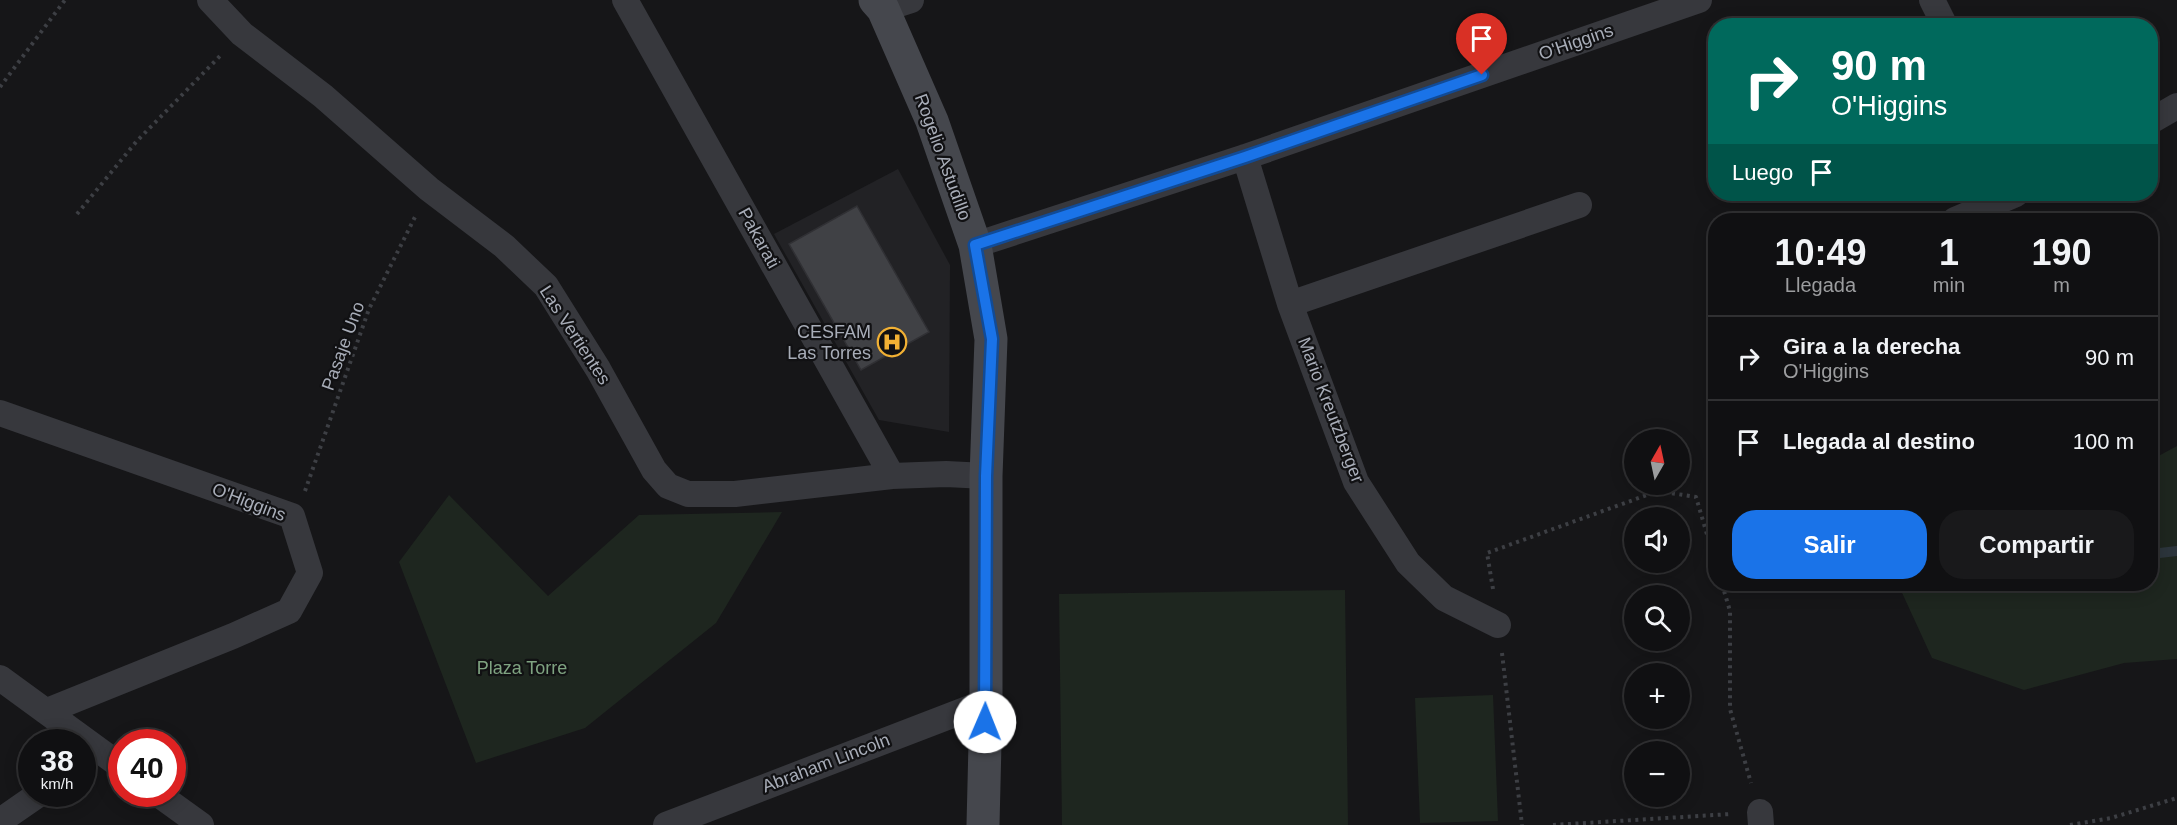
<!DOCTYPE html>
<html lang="es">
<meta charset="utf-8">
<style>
:root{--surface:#101012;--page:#19191b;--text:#f1f3f6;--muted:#9c9d9f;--line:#303032;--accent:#1a73e8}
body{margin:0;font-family:Helvetica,sans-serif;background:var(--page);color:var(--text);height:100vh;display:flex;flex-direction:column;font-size:22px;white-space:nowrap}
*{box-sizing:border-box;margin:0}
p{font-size:20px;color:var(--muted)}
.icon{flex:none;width:33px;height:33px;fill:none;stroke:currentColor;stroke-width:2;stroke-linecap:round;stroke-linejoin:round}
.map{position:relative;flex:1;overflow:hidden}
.details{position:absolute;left:1708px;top:213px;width:450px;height:378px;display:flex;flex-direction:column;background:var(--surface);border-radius:24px;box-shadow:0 3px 15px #0003,0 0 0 2px var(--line)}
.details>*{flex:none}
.banner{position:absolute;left:1708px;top:18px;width:450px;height:183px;border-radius:24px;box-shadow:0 3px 15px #0003,0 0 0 2px var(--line);background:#00695c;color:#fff;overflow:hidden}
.needle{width:39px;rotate:9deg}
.tools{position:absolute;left:1624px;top:429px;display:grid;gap:12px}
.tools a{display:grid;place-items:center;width:66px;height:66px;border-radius:50%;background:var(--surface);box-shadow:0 3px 15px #0003,0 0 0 2px var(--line);font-size:30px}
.speed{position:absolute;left:18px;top:729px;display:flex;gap:12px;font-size:30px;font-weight:700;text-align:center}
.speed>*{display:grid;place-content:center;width:78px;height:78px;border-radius:50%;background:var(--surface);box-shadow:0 3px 15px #0003,0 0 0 2px var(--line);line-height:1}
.speed small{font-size:15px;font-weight:400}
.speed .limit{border:9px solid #d22;background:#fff;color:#111}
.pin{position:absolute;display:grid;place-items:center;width:51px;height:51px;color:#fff;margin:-62px -26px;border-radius:50% 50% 50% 0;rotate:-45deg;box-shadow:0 0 6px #0007}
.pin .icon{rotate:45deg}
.me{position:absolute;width:66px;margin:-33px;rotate:1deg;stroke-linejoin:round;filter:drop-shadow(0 0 4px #0008)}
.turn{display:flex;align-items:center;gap:21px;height:126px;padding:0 24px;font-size:27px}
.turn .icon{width:78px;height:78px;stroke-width:2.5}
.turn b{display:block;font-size:42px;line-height:51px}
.then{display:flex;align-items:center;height:57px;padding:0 24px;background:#0003;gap:12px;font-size:22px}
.eta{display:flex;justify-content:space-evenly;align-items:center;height:102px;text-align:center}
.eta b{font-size:36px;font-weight:800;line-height:42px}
.action{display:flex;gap:12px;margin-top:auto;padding:12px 24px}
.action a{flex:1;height:69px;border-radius:24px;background:var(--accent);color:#fff;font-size:24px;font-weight:800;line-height:69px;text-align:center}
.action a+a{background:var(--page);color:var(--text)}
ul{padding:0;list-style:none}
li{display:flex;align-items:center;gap:18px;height:84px;padding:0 24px;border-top:2px solid var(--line)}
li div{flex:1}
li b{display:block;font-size:22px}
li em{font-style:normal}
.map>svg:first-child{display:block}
.built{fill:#222225}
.green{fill:#1e261f}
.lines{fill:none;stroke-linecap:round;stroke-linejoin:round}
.stream{stroke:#2c353c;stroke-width:10}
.building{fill:#404145;stroke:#303034;stroke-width:1.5}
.path{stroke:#3d3f44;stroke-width:4;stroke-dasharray:3 4.5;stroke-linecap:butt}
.street{stroke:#37383d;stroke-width:26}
.secondary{stroke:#45474d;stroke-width:33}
.route-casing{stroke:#114b97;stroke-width:15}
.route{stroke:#1a73e8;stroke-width:10}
.labels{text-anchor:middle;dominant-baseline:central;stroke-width:4.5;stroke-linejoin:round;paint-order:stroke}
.street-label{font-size:18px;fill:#a8adb8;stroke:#111113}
.poi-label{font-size:18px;fill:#a8adb8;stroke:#111113;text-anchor:end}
.park-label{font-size:18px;fill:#7fa381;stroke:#111113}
</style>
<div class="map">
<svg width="2177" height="825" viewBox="0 0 2177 825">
<rect width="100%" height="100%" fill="#161618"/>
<!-- built -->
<path class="built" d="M898 169 950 265 949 432 879 420 774 234Z"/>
<!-- green -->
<path class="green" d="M2177 446V659L2124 663 2024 690 1932 658 1898 584H2151V460Z
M449 495 548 596 639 515 782 512 716 623 585 728 476 763 399 562Z
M1345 590 1348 825H1062L1059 594Z
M1493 695 1498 821 1420 823 1415 698Z"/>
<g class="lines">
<!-- stream -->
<path class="stream" d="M2151 554 2177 551"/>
</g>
<!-- building -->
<path class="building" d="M857 206 929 332 861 370 789 244Z"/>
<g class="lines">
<!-- path -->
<path class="path" d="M0 87 65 0
M77 214 136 142 220 56
M305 491 369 309 415 217
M1722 584 1730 611V709L1751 783
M1493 589 1487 553 1658 491 1696 497 1716 565
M1502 653 1522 825
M1553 825 1731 814
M2070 825 2111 818 2177 798"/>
<!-- street -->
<path class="street" d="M210 0 242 34 323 96 429 189 504 246 546 286 598 369 654 470 668 486 688 494H735L892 476 946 474 986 476
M625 0 892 476
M1932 0 1945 26
M883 9 911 0
M2151 121 2177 106
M1245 157 1290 304 1356 482 1408 563 1444 598 1498 625
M1955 220 2016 194
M975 245 1245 157 1699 0
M1290 304 1579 205
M0 413 292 516 310 573 289 611 233 636 47 711
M0 678 122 767
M158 794 201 825
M1760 812 1761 825
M0 821 39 794
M666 825 986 702"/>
<!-- secondary -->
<path class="secondary" d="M875 0 883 9 932 121 975 245 991 339 986 476V702L983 825"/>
</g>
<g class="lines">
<!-- route casing -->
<g class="route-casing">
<path id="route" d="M985 722 986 476 992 339 975 245 1245 157 1482 75"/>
</g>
<!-- route -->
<use href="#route" class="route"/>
</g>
<!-- icons -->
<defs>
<g id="hospital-ring" transform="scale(1.5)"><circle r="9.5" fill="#111113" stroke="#f2b134" stroke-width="1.5"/><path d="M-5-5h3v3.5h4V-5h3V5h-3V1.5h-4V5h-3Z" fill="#f2b134"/></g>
</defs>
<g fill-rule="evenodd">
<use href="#hospital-ring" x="892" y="342"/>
</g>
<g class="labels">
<!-- street labels -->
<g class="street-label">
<text transform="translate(1576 42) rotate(-19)">O'Higgins</text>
<text transform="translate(943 157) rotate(70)">Rogelio Astudillo</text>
<text transform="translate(759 238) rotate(61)">Pakarati</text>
<text transform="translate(575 335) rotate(57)">Las Vertientes</text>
<text transform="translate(343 346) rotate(-70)">Pasaje Uno</text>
<text transform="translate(1331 410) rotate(69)">Mario Kreutzberger</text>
<text transform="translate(249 502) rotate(21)">O'Higgins</text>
<text transform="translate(826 763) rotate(-21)">Abraham Lincoln</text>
</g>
<!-- poi labels -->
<g class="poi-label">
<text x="871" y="332">CESFAM<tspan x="871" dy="21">Las Torres</tspan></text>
</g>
<!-- park labels -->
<g class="park-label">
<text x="522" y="668">Plaza Torre</text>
</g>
</g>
</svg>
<div class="tools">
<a><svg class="needle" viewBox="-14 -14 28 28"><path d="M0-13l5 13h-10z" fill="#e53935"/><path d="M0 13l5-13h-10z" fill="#9c9d9f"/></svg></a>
<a><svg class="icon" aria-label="sound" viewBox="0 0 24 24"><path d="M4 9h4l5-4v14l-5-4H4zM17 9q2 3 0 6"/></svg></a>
<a><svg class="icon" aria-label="search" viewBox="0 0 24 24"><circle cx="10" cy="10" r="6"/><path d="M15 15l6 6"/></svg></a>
<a>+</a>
<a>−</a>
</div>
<div class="speed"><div>38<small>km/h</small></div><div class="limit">40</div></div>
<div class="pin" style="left:1482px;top:75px;background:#d93025"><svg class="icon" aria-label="arrive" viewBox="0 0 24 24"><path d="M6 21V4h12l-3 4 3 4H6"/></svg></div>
<svg class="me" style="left:985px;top:722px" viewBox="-20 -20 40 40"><circle r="19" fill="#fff"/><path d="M0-13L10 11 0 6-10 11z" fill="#1a73e8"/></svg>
<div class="banner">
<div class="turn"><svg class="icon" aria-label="right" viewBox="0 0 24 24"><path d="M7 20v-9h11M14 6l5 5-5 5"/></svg><div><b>90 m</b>O'Higgins</div></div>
<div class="then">Luego<svg class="icon" aria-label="arrive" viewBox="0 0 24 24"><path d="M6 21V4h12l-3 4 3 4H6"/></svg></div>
</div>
<section class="details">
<div class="eta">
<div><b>10:49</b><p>Llegada</p></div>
<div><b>1</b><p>min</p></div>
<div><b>190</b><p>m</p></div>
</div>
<ul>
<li><svg class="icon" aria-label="right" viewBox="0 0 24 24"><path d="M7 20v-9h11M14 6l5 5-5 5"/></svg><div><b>Gira a la derecha</b><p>O'Higgins</p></div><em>90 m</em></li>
<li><svg class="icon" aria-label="arrive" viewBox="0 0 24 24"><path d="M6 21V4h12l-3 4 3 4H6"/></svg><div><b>Llegada al destino</b></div><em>100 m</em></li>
</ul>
<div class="action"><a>Salir</a><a>Compartir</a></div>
</section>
</div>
